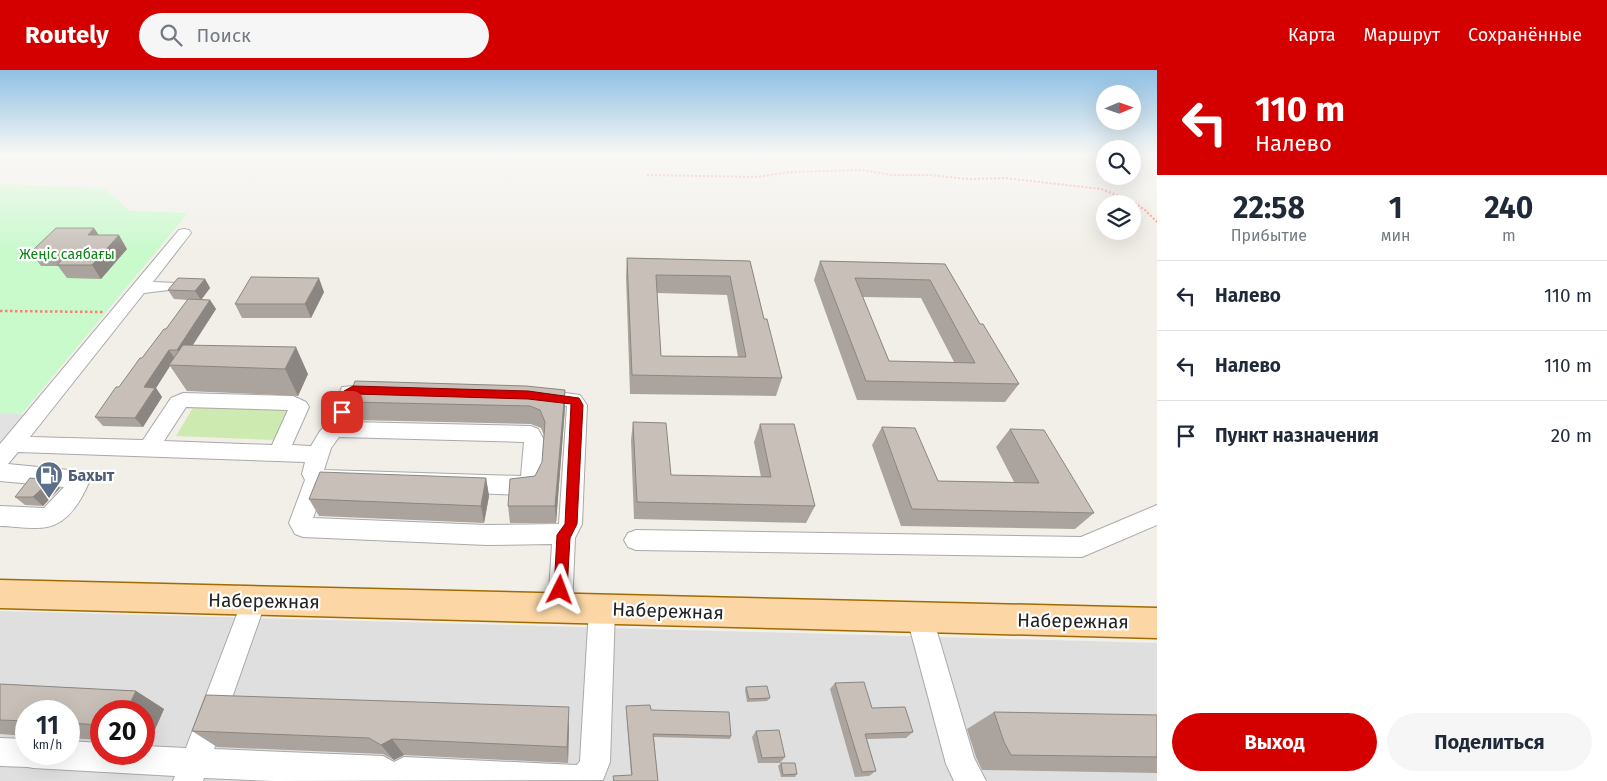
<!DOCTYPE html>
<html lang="ru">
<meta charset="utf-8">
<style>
:root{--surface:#fff;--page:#f6f6f7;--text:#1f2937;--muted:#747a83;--line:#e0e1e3;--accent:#d40000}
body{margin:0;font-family:"Fira Sans",sans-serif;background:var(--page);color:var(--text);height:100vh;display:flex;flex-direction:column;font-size:19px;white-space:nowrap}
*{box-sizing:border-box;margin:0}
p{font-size:16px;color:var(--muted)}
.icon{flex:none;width:28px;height:28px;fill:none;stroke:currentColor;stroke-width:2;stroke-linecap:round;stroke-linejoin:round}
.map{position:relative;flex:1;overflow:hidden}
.details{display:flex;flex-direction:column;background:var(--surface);width:450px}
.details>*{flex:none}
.guide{background:#d40000;color:#fff;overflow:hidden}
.needle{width:32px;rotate:88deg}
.controls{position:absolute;left:1096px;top:15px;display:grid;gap:10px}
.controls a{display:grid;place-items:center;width:45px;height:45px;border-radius:50%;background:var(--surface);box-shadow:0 5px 20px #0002;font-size:25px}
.speed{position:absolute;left:15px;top:630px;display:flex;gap:10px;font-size:25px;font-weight:700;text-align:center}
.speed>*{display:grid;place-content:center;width:65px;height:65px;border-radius:50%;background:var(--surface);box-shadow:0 5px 20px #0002;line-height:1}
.speed small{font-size:12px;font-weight:400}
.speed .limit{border:8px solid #d22;background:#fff;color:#111}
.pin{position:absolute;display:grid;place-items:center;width:42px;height:42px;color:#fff;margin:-21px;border-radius:10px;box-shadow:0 2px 8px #0006}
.me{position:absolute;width:55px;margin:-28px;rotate:3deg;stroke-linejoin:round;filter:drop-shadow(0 0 4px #0008)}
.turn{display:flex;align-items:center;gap:18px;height:105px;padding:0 15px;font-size:22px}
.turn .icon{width:65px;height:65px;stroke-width:2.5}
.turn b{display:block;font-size:35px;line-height:42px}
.eta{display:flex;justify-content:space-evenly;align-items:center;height:85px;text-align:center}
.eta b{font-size:30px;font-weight:700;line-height:35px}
.primary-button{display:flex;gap:10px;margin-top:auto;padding:10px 15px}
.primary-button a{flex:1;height:58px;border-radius:30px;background:var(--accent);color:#fff;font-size:20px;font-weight:700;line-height:58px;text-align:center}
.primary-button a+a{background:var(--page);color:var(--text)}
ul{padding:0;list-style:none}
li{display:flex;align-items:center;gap:15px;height:70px;padding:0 15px;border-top:1px solid var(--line)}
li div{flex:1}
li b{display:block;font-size:19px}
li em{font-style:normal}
header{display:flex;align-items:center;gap:30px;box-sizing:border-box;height:70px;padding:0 25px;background:var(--accent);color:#fff}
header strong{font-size:24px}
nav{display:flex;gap:28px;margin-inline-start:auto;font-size:18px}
.search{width:350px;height:45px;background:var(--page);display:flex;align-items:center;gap:12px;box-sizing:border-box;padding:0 18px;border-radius:28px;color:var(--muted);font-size:19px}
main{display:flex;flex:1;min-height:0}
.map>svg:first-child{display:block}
.residential{fill:#e0dfdf;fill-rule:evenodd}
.grass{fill:#cdebb0}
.park{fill:#c8facc}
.parking{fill:#e2e2e2}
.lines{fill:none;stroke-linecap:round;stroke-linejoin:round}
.minor-casing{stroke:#a9a9a9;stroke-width:2}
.major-casing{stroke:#a06b00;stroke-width:3}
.path-far1{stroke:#fa8072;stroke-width:2;stroke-dasharray:2 2;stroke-linecap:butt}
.path{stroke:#fa8072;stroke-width:2.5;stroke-dasharray:2.5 2.5;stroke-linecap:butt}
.minor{fill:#fff;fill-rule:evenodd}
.major{fill:#fcd6a4;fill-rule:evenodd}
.wall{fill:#aba49e;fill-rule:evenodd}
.shaded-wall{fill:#8b8681}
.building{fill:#c7bfb8;stroke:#8b8681;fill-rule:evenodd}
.route{fill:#d40000;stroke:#8a0000}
.labels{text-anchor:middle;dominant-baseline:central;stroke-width:4.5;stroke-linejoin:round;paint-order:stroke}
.far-park-label{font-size:14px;fill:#0c8416;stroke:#fff}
.service-label{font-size:16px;font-weight:bold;fill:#4e5e75;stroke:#fff;text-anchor:start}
.near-street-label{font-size:19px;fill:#222;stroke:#fff}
</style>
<header>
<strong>Routely</strong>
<div class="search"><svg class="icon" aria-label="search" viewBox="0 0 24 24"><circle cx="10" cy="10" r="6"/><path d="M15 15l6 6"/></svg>Поиск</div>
<nav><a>Карта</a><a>Маршрут</a><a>Сохранённые</a></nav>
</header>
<main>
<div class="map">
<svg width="1157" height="711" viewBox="0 0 1157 711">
<rect width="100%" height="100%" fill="#f2efe9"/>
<!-- residential -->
<path class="residential" d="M0 541 1157 573V711H0ZM26 641H69V684H26ZM101 641H144V684H101Z"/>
<!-- grass -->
<path class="grass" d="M194 336 289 340 274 370 176 366Z"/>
<!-- park -->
<path class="park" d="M0 114 103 118 130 141 188 143 0 370Z"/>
<!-- parking -->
<path class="parking" d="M0 343 29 345 0 379Z"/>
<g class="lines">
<!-- minor casing -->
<g class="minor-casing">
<path id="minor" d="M184 159 189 160 191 163 153 212 177 213 179 216 177 219 144 223 30 367 143 370 171 328 183 323 293 326 306 332 309 337 292 375 311 376 320 361 327 354 342 317 378 314 385 316 388 321 385 326 356 329 348 352 531 356 538 359 544 370 542 409 535 420 520 425 324 417 313 448 487 455 559 454 567 336 530 331 527 326 530 321 537 319 580 325 587 335 582 454 575 468 572 538 569 546 560 550 551 546 548 538 552 474 487 475 303 467 295 464 289 453 305 410 302 404 305 392 18 382 8 394 79 401 87 404 90 410C82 429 69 453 47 457 33 460 14 456 0 456V436L44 438 64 417 0 411V374L179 160ZM186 337 288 340 272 375 164 371ZM339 367 524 372 521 406 324 400 331 378Z
M1157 435V455L1082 487 636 480 628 477 624 470 628 463 636 460 1081 467Z
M254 519 263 523 266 531 214 679 383 686 394 692 404 687 577 695 580 691 589 539 593 531 602 527 611 531 615 539 610 692 603 710 274 711 204 708 203 711H173L175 706 33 698 28 697 0 696V668L26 669V684H69V671L101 673V684H144V676L186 678 242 531 245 523Z
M920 536 929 539 933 548 974 688 986 711H954L946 694 907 548 911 539Z"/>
</g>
<!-- major casing -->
<g class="major-casing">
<path id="major" d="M0 510 1157 538V568L0 538Z"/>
</g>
<!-- path-far1 -->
<path class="path-far1" d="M647 105 756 107 790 102 861 100 892 105H930L968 109 1005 108 1101 119 1130 130 1145 140 1157 152"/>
<!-- path -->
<path class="path" d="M0 241 103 242"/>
<!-- minor -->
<use href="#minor" class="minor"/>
<!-- major -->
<use href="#major" class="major"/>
</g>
<!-- wall -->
<path class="wall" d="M99 165 127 179 101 209 67 208 58 196H41L31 182Z
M627 188 750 191 764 249 782 308 776 326 630 324 626 206ZM657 223 727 225 738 287 661 286Z
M820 191 945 194 980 254 1019 314 1005 332 857 330 814 210ZM862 227 921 228 954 292 889 291Z
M205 209 210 218 201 230H210L216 239 193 275 308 304 298 326 187 321 170 296 156 318 162 327 143 357 103 356 95 347 166 259 188 230 174 229 168 220Z
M324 222 311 248H242L235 234Z
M565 320V338L556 453H510L508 436 535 406 542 392 544 365 541 358 531 354 354 350 347 332Z
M633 352 671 405 761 407 754 372 760 354 815 436 806 453 634 449 631 370Z
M882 357 938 411 1014 412 996 377 1010 359 1094 443 1075 459 901 456 872 375Z
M486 408 489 426 484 453 319 446 309 429Z
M51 410 60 418 43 436 25 435 15 427Z
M835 613 872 638 913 662 906 668 867 669 876 701 869 706 855 707 830 619Z
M0 614 136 621 164 639 149 673 144 672V641H101V670L69 668V641H26V666L0 664Z
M746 617 770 628 767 631 747 632 745 620Z
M626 636 651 640 731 666 730 669 654 667 658 711H613V706L631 705 626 639Z
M994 642 1157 645V703L982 700 976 687 967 659Z
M569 655 568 693 404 685 394 690 383 684 217 677 192 661Z
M756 661 785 687 780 693H758L752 667Z
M781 693 797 704 795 707H781L778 696Z"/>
<!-- shaded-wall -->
<path class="shaded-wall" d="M94 158 103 171 88 165Z
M119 165 127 179 101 209 92 195Z
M319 208 324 222 311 248 305 234Z
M205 209 210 218 201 230 195 221Z
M210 230 216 239 183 290 177 280Z
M296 277 308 304 298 326 285 299Z
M169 280 175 289 169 295 170 296 156 318 162 327 143 357 135 348 144 317Z
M565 320V338L556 453 555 436Z
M486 408 489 426 484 453 481 436Z
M51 410 60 418 43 436 33 427Z
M136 621 164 639 149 673 144 670V641H126Z
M569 637V655L568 693 567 677Z
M392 669 404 685 394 690 381 675Z"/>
<!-- building -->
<path class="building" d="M56 158H94L88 165H119L92 195H57L69 182H31Z
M627 188 750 191 764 249H767L782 308 632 305ZM656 205 730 206 746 287 661 286Z
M820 191 945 194 980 254H983L1019 314 866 311ZM855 208 930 210 975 293 889 291Z
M251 207 319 208 305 234H235Z
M178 208 205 209 195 221 168 220Z
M188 229 210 230 177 280H169L144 317 155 318 135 348 95 347 116 317H119L140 288H142L164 259H166Z
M183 275 296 277 285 299 169 295Z
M355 311 526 316 565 320 555 436H508L510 409 535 406 542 392 545 352 540 340 530 336 347 332Z
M633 352 666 353 671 405 771 407 760 354H794L815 436 637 432Z
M882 357 915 358 938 411 1039 413 1010 359 1044 360 1094 443 912 439Z
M320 402 486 408 481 436 309 429Z
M30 408 51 410 33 427H15Z
M864 612 872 638 905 637 913 662 865 664 876 701 862 702 835 613Z
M0 614 136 621 126 641H101V655L69 653V641H26V651L0 650Z
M767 616 770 628 749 629 746 617Z
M206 625 569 637 567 677 392 669 381 675 369 668 192 661Z
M650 635 651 640 729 642 731 666 653 664 658 711H614L613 706 632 705 626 636Z
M994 642 1157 645V687L1011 685 1004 672Z
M779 660 785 687 762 688 756 661Z
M781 693H795L797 704 783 705Z"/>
<!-- sky -->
<linearGradient id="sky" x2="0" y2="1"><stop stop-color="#8fc0e4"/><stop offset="0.46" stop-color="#f9f8f5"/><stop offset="1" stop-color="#f9f8f5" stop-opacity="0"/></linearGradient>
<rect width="1157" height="184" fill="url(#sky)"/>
<!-- route -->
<path class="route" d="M353 316 528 321 579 328 583 335 577 454 570 468 567 520 565 525 560 526 556 525 554 520 557 465 565 454 571 334 528 329 355 324 352 326 345 345H338L336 342 344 321Z"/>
<!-- icons -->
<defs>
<g id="fuel-pin" transform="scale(1.4375)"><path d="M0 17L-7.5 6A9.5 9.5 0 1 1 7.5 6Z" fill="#5c6f8a" stroke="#fff"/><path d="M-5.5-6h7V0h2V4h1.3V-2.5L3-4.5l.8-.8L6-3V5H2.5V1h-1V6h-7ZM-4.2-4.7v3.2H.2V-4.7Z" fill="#fff"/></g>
</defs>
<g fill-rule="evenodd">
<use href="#fuel-pin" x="49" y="405"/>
</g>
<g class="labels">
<!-- far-park labels -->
<g class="far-park-label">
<text x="67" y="184">Жеңіс саябағы</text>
</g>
<!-- service labels -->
<g class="service-label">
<text x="68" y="405">Бахыт</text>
</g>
<!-- near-street labels -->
<g class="near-street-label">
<text transform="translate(264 531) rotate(1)">Набережная</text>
<text transform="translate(668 541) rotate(2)">Набережная</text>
<text transform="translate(1073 551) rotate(1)">Набережная</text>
</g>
</g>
</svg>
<div class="controls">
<a><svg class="needle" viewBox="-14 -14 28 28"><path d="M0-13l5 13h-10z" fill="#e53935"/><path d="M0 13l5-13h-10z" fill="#747a83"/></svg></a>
<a><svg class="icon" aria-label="search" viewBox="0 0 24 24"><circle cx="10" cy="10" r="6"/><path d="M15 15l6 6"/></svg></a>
<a><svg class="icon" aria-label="layers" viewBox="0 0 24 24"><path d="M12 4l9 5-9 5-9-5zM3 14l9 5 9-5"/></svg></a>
</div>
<div class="speed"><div>11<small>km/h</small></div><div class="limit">20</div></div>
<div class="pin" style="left:342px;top:342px;background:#d93025"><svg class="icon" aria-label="arrive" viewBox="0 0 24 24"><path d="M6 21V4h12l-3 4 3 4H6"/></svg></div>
<svg class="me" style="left:560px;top:520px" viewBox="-20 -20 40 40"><path d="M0-17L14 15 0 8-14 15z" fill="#d40000" stroke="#fff" stroke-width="4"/></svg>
</div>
<section class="details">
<div class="guide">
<div class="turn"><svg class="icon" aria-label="left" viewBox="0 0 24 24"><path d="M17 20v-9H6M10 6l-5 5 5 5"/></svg><div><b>110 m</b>Налево</div></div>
</div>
<div class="eta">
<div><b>22:58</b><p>Прибытие</p></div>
<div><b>1</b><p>мин</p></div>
<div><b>240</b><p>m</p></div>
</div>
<ul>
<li><svg class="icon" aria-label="left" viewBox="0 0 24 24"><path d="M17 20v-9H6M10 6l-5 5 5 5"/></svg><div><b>Налево</b></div><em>110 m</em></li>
<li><svg class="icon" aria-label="left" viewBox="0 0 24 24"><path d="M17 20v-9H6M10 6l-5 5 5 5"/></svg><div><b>Налево</b></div><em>110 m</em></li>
<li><svg class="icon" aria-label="arrive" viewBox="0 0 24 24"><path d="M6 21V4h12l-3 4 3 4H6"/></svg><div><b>Пункт назначения</b></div><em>20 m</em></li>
</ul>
<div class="primary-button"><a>Выход</a><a>Поделиться</a></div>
</section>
</main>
